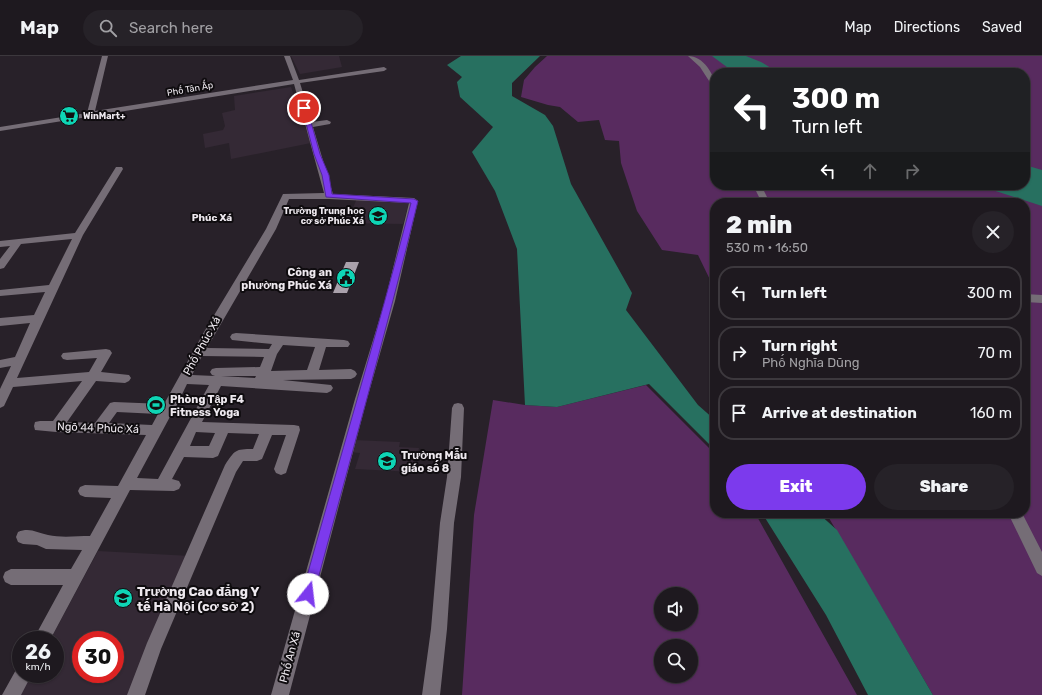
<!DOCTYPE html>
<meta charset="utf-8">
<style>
:root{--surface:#1e191f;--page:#262228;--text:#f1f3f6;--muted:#a1a0a4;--line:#3c383d;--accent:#7c3aed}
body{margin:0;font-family:Rubik,sans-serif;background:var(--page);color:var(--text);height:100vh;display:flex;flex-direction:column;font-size:15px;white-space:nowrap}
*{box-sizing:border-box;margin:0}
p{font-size:13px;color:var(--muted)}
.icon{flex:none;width:22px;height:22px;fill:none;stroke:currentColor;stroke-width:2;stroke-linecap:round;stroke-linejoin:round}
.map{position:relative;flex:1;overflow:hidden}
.side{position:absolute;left:710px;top:142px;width:320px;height:320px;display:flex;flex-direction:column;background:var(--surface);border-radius:16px;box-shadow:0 1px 3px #0004,0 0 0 1px var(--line)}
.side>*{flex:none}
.guide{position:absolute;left:710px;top:12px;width:320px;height:122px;border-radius:16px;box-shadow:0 1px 3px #0004,0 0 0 1px var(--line);background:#202124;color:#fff;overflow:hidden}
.controls{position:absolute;left:654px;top:531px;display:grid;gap:8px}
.controls a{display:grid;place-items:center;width:44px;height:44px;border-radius:50%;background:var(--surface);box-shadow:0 1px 3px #0004,0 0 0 1px var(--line);font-size:20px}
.speed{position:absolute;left:12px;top:575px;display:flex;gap:8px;font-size:20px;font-weight:700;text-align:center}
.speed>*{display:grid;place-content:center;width:52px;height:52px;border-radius:50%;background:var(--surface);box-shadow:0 1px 3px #0004,0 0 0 1px var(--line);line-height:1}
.speed small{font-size:10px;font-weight:400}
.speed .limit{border:6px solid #d22;background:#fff;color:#111}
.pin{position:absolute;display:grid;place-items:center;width:34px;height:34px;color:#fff;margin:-17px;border:2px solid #fff;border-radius:50%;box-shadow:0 1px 4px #0007}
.me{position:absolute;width:44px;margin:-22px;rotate:16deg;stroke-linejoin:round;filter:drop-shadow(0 0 3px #0008)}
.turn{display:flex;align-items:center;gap:14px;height:84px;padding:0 16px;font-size:18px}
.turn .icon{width:52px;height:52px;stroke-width:2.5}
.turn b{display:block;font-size:28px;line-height:34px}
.lanes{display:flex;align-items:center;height:38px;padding:0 16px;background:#0003;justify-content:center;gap:20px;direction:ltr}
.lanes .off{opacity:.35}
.round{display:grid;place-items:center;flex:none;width:42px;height:42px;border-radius:21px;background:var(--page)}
.headline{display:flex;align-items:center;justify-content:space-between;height:68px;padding:0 16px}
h1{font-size:24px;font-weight:800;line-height:30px}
.cta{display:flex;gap:8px;margin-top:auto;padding:8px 16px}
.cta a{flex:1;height:46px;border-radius:24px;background:var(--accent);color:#fff;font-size:16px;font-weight:800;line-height:46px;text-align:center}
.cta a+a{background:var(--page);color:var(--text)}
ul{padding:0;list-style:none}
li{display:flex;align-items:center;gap:12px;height:54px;margin:0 8px 6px;padding:0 8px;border:2px solid var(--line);border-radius:16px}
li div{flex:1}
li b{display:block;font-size:15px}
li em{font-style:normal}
header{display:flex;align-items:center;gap:24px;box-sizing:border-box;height:56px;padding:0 20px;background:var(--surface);border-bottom:1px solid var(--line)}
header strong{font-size:19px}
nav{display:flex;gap:22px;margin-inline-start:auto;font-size:14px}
.search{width:280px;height:36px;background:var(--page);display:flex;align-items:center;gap:10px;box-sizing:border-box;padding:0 14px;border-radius:22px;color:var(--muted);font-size:15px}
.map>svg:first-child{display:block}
.built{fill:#342935;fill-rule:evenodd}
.green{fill:#582b5f;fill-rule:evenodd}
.water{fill:#277060}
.building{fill:#aaa1ab}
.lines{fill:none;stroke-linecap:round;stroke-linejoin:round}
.minor{fill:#756d76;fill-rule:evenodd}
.route{fill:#7c3aed;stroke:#51269a}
.labels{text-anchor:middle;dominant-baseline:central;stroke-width:4;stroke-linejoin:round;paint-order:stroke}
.far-street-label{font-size:9px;fill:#eee9ef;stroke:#0f0c0f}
.far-poi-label{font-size:9px;font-weight:bold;fill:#eee9ef;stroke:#0f0c0f;text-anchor:start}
.far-neighbourhood-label{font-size:10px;font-weight:bold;fill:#eee9ef;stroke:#0f0c0f}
.poi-label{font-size:11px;font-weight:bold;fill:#eee9ef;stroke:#0f0c0f;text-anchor:start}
.street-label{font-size:11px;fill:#eee9ef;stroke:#0f0c0f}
.near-poi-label{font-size:13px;font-weight:bold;fill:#eee9ef;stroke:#0f0c0f;text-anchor:start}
</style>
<header>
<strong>Map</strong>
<div class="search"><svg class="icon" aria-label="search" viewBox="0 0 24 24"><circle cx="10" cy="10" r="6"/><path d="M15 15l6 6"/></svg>Search here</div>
<nav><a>Map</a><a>Directions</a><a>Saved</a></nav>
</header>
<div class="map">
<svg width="1042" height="639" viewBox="0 0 1042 639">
<rect width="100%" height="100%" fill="#282129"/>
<!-- built -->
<path class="built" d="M291 0H339L342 11 300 18Z
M291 31 311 87 231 103 229 87 205 92 203 78 223 74 225 70 222 57 235 54 234 40Z
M357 142 409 146 403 168 347 167Z
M353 384 400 386 399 391 419 392 414 416 355 413 360 397 349 396Z
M98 495 191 500 131 639H20L31 618H55V584H50ZM81 584H115V618H81Z"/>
<!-- green -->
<path class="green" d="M547 0H1042V639H933L826 457H1025V147H715V234L698 199 662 194 637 155 621 107 619 85 605 84 599 64 578 66 560 51 548 49 521 41 524 24 535 11ZM715 17H1025V129H715Z
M646 329 715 398V457H755L857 639H462L474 459 493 344 525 349 557 351ZM661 538H691V568H661ZM661 590H691V620H661Z"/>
<!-- water -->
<path class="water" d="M461 0H540L512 27V40L545 59 553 70 571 128 632 237 626 254 698 349 715 364V394L649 328 557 351 525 349 517 193 495 135 472 96 493 71 460 41 457 26 462 21 447 9Z
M712 0H746L761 6 779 17H735Z
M1025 109 1042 114V150L977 129H1025Z
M762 457H818L837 474 933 639H868L826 559Z"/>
<!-- building -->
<path class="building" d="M346 206H359L347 237H333Z"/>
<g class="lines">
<!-- minor -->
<path class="minor" d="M102 0H108L95 55 293 24 284 0H290L299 24 384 11 387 13 384 15 300 27 312 66 327 64 331 66 330 68 313 71 333 138 414 142 418 145 395 245 367 343 289 639H271L355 343 385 245 409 147 329 143H289L276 173 207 292 269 293 272 288 232 284 230 281 232 278 236 277 344 284 348 285 350 288 348 291H326L319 314 351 313 355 315 357 318 355 321 351 323 283 324 331 329 333 332 331 335 327 337 221 330 202 366 294 369 299 370 300 374 286 417 281 419 276 417 274 413 286 379H272L262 403 257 405H243L236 416 161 593 145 639H127L147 587 225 409C235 394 235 393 253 393L259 378 228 377 218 400 213 402 184 401 172 423 179 425 181 429 179 433 174 435 130 434 50 584H33L63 529H11L5 526 3 521 5 516 11 513H71L82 494 46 493 37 489 23 488 18 486 16 481 18 476C30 471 37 477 48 479 61 482 77 480 90 480L111 442 85 441 80 439 78 435 80 431 85 429 118 430 146 379 56 376 35 374 34 370 35 366 40 365H53L82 325 13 331 4 350 0 352V333L11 310 0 312V304L15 301 30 267 0 270V262L34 259 45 236 0 240V234L49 229 72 183 21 188 4 212 0 213V203L10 190 0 191V185L75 177 116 111H122L123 113 83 179 17 322 89 316 97 302 67 304 63 303 61 300 63 297 106 293 110 294 112 297 101 316 129 319 131 322 129 325 125 327 96 325 67 366 95 367 110 347 114 346 164 348 204 276 266 173 283 138 324 137 294 28 0 75V71L87 57ZM283 289 315 291 307 314 271 315 277 298ZM202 300 264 301 260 311 216 312 212 313 210 316 212 319 215 320 192 319ZM221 320H256L255 322ZM187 328 209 329 158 423 137 422 172 357H173ZM117 356 158 358 152 369 109 367ZM196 376 215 377 209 390H190Z
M688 0C703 0 715 18 715 32L713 31 700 11Z
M753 129H761L770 147H762Z
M1025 238 1042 239V247L1025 246Z
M458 347 462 348 464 352 461 421 454 467 447 573 440 639H422L431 573 440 467 447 421 452 352 454 348Z
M1008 457H1022L1042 496V520L1037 517Z
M21 610V618H32L21 639H2L17 612Z"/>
</g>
<!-- route -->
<path class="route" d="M304 50 307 52 320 98 329 119 332 138 414 143 418 145C386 277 349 407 314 538L312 542 308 544 304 542 302 538C338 408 377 278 411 147L326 141 322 119 314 98 302 52Z"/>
<!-- icons -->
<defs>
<g id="supermarket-disc" transform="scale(1)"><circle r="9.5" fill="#0ed5b5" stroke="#0f0c0f"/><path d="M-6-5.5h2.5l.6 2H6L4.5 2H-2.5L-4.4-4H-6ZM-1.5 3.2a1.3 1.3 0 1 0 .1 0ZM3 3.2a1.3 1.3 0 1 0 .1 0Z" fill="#111"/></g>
<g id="school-disc" transform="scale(1)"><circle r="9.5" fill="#0ed5b5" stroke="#0f0c0f"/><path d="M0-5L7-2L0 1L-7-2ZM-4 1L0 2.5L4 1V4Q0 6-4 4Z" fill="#111"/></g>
<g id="civic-disc" transform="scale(1)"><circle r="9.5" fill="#0ed5b5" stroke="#0f0c0f"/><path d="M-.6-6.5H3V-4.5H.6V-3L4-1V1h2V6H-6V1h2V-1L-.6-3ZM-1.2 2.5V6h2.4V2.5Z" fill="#111"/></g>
<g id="stadium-disc" transform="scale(1)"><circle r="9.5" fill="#0ed5b5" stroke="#0f0c0f"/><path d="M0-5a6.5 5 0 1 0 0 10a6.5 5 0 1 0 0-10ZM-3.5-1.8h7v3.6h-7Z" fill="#111"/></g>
<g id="university-disc" transform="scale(1)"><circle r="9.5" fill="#0ed5b5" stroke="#0f0c0f"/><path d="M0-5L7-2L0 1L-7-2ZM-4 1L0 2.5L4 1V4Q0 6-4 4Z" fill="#111"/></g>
</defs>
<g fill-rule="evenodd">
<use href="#supermarket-disc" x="69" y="60"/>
<use href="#school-disc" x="378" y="160"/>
<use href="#civic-disc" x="346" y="222"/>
<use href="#stadium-disc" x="156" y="349"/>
<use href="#school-disc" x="387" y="405"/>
<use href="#university-disc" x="123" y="542"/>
</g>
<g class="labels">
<!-- far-street labels -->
<g class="far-street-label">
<text transform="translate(190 33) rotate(-10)">Phố Tân Ấp</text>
</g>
<!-- far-poi labels -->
<g class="far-poi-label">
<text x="83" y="60">WinMart+</text>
<text x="364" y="155" text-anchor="end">Trường Trung học<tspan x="364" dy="10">cơ sở Phúc Xá</tspan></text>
</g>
<!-- far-neighbourhood labels -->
<g class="far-neighbourhood-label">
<text x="212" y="162">Phúc Xá</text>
</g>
<!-- poi labels -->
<g class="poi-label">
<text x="332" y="216" text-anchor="end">Công an<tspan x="332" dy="13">phường Phúc Xá</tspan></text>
<text x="170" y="343">Phòng Tập F4<tspan x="170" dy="13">Fitness Yoga</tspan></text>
<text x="401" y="399">Trường Mẫu<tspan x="401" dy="13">giáo số 8</tspan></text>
</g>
<!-- street labels -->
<g class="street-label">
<text transform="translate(202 290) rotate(-61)">Phố Phúc Xá</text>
<text transform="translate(98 372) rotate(2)">Ngõ 44 Phúc Xá</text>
<text transform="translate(290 601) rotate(-75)">Phố An Xá</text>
</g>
<!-- near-poi labels -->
<g class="near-poi-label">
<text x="137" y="535">Trường Cao đẳng Y<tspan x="137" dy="15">tế Hà Nội (cơ sở 2)</tspan></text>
</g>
</g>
</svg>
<div class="controls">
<a><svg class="icon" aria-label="sound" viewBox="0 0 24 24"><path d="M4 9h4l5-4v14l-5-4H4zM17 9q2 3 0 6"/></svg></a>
<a><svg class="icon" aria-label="search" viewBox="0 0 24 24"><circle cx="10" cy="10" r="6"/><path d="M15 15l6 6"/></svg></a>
</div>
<div class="speed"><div>26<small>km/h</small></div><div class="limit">30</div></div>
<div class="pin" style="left:304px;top:52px;background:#d93025"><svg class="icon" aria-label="arrive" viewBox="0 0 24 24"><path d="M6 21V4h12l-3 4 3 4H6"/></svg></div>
<svg class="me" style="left:308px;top:538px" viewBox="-20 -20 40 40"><circle r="19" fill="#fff"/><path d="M0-13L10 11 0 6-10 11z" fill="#7c3aed"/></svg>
<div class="guide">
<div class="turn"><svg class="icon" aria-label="left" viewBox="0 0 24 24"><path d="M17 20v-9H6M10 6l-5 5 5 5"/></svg><div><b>300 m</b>Turn left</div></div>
<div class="lanes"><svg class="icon" aria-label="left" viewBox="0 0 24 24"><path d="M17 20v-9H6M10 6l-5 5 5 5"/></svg><svg class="icon off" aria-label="ahead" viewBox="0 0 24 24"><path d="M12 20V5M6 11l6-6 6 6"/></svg><svg class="icon off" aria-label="right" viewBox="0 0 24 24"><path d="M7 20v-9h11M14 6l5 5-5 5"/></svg></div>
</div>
<section class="side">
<div class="headline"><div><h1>2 min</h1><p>530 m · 16:50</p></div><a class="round"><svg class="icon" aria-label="close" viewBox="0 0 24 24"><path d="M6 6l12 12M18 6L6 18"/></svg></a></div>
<ul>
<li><svg class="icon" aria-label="left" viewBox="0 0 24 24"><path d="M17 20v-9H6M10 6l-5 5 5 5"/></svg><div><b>Turn left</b></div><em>300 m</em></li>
<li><svg class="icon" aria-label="right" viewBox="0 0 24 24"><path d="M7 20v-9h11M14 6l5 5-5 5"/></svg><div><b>Turn right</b><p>Phố Nghĩa Dũng</p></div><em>70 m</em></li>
<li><svg class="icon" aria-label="arrive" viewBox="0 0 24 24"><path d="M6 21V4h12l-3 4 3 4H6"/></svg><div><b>Arrive at destination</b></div><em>160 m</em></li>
</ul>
<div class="cta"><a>Exit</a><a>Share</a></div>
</section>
</div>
